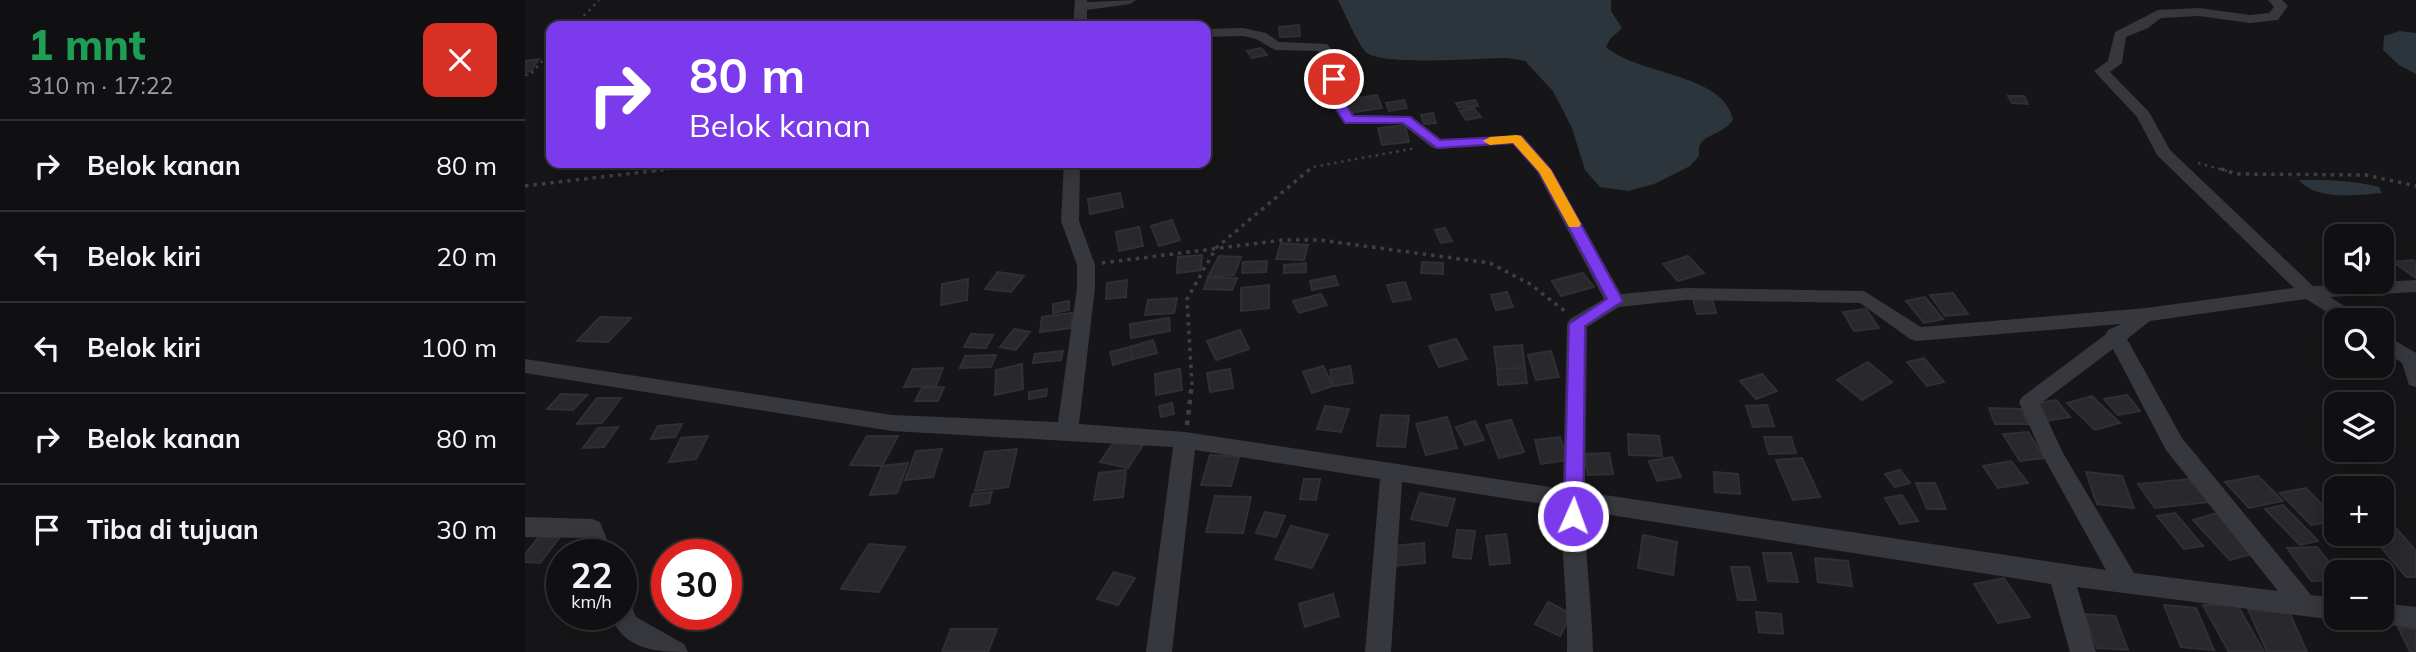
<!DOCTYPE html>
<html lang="id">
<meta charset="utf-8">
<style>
:root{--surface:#101012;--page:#1e1e20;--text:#f1f3f6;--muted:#9c9d9f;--line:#303032}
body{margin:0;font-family:Mulish,sans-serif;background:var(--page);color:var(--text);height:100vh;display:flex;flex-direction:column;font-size:26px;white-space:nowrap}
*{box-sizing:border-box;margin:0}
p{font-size:23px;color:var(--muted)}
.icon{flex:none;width:38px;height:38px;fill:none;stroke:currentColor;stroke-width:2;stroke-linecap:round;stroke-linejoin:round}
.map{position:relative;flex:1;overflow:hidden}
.details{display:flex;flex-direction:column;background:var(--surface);width:525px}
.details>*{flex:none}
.top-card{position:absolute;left:21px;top:21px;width:665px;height:147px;border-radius:14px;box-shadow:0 4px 18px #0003,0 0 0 2px var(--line);background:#7c3aed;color:#fff;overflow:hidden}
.controls{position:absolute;left:1799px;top:224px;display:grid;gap:14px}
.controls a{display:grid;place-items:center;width:70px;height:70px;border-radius:14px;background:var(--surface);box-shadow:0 4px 18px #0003,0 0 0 2px var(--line);font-size:35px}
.speed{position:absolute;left:21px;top:539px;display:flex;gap:14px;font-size:35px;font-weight:700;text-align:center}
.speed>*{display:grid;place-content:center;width:91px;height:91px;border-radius:50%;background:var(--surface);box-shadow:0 4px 18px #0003,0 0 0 2px var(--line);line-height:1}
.speed small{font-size:18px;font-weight:400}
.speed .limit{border:10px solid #d22;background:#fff;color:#111}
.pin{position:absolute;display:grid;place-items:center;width:60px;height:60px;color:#fff;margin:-30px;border:4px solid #fff;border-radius:50%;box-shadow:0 2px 7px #0007}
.me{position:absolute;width:77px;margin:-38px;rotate:2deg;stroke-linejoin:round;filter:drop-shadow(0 0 5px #0008)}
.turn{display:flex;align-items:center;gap:24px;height:147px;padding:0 28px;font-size:32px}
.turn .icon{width:91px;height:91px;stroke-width:2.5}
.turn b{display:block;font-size:49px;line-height:60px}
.round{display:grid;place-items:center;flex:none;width:74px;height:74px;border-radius:14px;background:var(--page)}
.summary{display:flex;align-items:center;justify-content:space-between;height:119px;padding:0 28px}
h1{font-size:42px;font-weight:800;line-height:52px;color:#1e9e55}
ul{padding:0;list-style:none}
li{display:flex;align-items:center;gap:21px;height:91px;padding:0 28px;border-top:2px solid var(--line)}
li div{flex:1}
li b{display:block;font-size:26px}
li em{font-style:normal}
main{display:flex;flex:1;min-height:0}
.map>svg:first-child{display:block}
.water{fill:#2c353c}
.building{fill:#29292c;stroke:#303034;stroke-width:2}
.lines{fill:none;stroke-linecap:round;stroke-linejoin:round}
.path-far2{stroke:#3d3f44;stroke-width:2.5;stroke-dasharray:2.5 4.5;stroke-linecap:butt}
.path-far1{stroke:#3d3f44;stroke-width:3.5;stroke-dasharray:3.5 5;stroke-linecap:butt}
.path{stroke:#3d3f44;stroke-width:4.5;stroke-dasharray:4.5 6;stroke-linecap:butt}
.minor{fill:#37383d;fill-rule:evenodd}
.route{fill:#7c3aed;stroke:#51269a;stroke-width:2}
.slow{fill:#f59e0b}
</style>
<main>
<section class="details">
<div class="summary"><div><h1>1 mnt</h1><p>310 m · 17:22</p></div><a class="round" style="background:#d93025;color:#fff"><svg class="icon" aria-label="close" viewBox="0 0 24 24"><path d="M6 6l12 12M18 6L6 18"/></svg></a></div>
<ul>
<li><svg class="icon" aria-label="right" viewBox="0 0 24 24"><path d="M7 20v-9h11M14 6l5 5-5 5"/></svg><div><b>Belok kanan</b></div><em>80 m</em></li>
<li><svg class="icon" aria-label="left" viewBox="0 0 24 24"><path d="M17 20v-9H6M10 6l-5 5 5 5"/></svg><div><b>Belok kiri</b></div><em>20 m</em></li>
<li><svg class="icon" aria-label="left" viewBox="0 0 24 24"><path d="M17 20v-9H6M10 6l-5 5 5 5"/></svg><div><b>Belok kiri</b></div><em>100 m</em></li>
<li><svg class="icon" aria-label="right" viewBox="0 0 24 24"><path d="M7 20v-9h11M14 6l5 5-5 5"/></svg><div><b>Belok kanan</b></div><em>80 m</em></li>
<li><svg class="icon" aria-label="arrive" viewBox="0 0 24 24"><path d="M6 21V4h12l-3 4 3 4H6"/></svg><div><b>Tiba di tujuan</b></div><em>30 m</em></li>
</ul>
</section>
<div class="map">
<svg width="1891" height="652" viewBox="0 0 1891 652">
<rect width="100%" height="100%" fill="#161618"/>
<!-- water -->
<path class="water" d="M813 0H1086V11L1097 28 1085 39 1081 47C1115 76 1199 73 1208 120 1196 138 1171 132 1174 156L1165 166 1129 184 1103 191 1075 187 1060 170 1047 128 1028 91 1000 61 983 58C958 58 858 66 842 53 832 44 820 13 813 0Z
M1875 31 1891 33V74L1874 65 1858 50 1859 36Z
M1774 180C1802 180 1827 180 1854 187L1857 193C1833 195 1791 201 1774 180Z"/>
<!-- building -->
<path class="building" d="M774 25 775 36 755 37 754 27Z
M736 48 742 55 727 58 722 51Z
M14 59 6 71 0 72V61Z
M852 95 857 108 824 113 819 100Z
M1483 96H1499L1503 104 1487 103Z
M879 100 882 108 864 111 861 103Z
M950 100 953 106 934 108 931 103Z
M949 108 956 117 941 120 935 111Z
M908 113 911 123 899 124 896 115Z
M880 125 884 142 857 145 853 128Z
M595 193 598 207 565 214 563 199Z
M647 220 655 240 634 246 626 226Z
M614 227 618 246 594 251 591 232Z
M920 228 927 241 916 243 910 230Z
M756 243 783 245 779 260 751 259Z
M677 255 676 270 652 273 653 257Z
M694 256 716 257 709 275 683 277Z
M1163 256 1179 273 1153 281 1138 264Z
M1888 260 1891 262V278L1868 262Z
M742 261 741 272 717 273 718 262Z
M897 262 918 263V274L896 273Z
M781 263V272L759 273V265Z
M473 272 499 276 486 292 460 289Z
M1058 273 1069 287 1036 296 1027 281Z
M810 276 813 285 787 290 785 281Z
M683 277 712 278 707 290 679 289Z
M443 279 442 300 416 305 417 284Z
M602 280 601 297 581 299 582 283Z
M880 282 886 299 868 302 862 285Z
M744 285V308L716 311V288Z
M982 292 988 307 971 310 966 295Z
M1428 293 1443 314 1420 316 1405 295Z
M796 294 802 305 774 313 768 301Z
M1400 297 1418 319 1399 323 1381 301Z
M652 298 649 313 620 315 623 300Z
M1168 299H1187L1191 313 1172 314Z
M544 301V310L528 313V304Z
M1341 309 1354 328 1329 331 1318 312Z
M547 313 546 328 515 332 517 317Z
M75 317 106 318 83 342 52 341Z
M644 318 645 331 606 338 605 324Z
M489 329 505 332 491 350 475 347Z
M715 330 724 349 691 360 682 341Z
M446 334 468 335 461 348 439 347Z
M931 339 942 359 914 367 904 346Z
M628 340 632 353 608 359 605 347Z
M997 345 1000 368 972 369 969 347Z
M605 347 608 359 588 365 585 352Z
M538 351 536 360 508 363 510 354Z
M1026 351 1034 377 1011 380 1003 355Z
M471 355 466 367 435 368 440 356Z
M1399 358 1419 382 1402 386 1382 362Z
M1343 362 1367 382 1337 400 1312 380Z
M497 364 498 389 470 395 471 370Z
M798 366 808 386 787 393 778 372Z
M825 366 828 383 808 386 805 370Z
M418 368 411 386 379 387 388 369Z
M1000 368 1002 383 973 385 972 369Z
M655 369 657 390 631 395 630 374Z
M705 369 708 388 685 392 682 373Z
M1237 374 1252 391 1231 399 1215 381Z
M419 387 413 401H390L397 388Z
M522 389 521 396 504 399V392Z
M36 394 62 395 48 410 22 409Z
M1602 395 1615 411 1593 415 1579 399Z
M1567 396 1595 423 1570 430 1542 403Z
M72 398H96L77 423 52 424Z
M1531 400 1545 417 1522 421 1508 404Z
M647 403 649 414 636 417 634 406Z
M1242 405 1249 426 1228 427 1221 406Z
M800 406 824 409 816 432 792 429Z
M1464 408 1496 409 1503 424H1470Z
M856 415 884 416 880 447 852 446Z
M922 417 932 448 901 455 891 424Z
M986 420 999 452 974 458 961 425Z
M950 421 959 440 940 445 931 427Z
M157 424 150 437 126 439 133 426Z
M93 427 79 447 58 448 73 428Z
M1503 432 1520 458 1495 461 1478 434Z
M1103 434 1134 436 1137 456 1104 455Z
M183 436 171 459 144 462 156 438Z
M342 436H373L357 466 325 465Z
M1035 437 1043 460 1016 464 1010 440Z
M1239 437H1266L1271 453 1244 454Z
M591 439 618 445 603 468 575 462Z
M417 449 408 477 380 480 391 451Z
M492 449 483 487 450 491 460 452Z
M1084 453 1088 474 1063 475 1059 454Z
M685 455 714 457 706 486 676 485Z
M1147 457 1156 477 1132 481 1124 461Z
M1277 458 1295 497 1268 500 1251 460Z
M1486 461 1503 483 1473 488 1458 466Z
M383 463 372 493 345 495 357 466Z
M601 470 598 497 569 500 574 473Z
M1375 470 1385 483 1370 487 1360 474Z
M1189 472 1213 474 1215 494 1190 492Z
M1561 472 1597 476 1609 508 1572 504Z
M1733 476 1758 501 1724 508 1700 482Z
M1675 478 1693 501 1630 508 1613 484Z
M779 479H795L791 500 775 499Z
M1391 483H1410L1421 509H1402Z
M1781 488 1811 519V521L1786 525 1755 493Z
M467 492 464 503 445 506 448 494Z
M895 493 930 499 922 526 886 519Z
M1377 495 1393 521 1375 524 1360 498Z
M690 496 726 497 718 533 681 532Z
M1758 505 1793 541 1775 545 1740 509Z
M740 512 760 516 751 537 731 533Z
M1650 513 1678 546 1659 549 1632 516Z
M1692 513 1730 553 1705 560 1668 520Z
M766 526 803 535 787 568 750 559Z
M1871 528 1891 551V577H1881L1845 534H1857V529Z
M932 530 950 531 946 559 928 557Z
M17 533H38L15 563 0 562V554Z
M981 534 985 563 965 565 961 536Z
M1118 535 1152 542 1148 575 1113 568Z
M899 543 900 563 868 566 867 546Z
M344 544 380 547 354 592 316 589Z
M1792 547 1812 572 1811 580 1786 581 1762 548Z
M1238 553H1266L1273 582 1243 581Z
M1290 558 1323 561 1327 586 1293 582Z
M1206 567H1224L1231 600H1213Z
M589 572 610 578 593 605 572 599Z
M1479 578 1505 617 1473 623 1449 584Z
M808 594 814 616 780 627 774 604Z
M1023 602 1047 614 1035 636 1010 624Z
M1639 605 1671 608 1689 650 1656 647Z
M1678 605 1713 606 1739 652H1704Z
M1723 609 1765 614 1782 652H1742Z
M1231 612 1256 614 1258 634 1234 632Z
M1559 614 1590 616 1603 650 1572 648Z
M1873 627 1891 630V652H1885Z
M426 629H472L463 652H417Z"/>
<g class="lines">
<!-- path-far2 -->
<path class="path-far2" d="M49 26 74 0
M0 75 6 74 26 51
M1673 163 1702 171
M129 171 199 163
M783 171 788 167 891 148"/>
<!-- path-far1 -->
<path class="path-far1" d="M1696 169 1712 174 1841 175 1891 186
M0 186 144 169
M577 263 758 240H795L965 263 1005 284 1041 312
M667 385 662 299 691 248 785 169"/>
<!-- path -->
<path class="path" d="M662 425 667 383"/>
<!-- minor -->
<path class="minor" d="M550 0H562V2L611 0 605 4 562 10V26H548Z
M1743 0H1757L1763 6 1753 20 1725 23 1674 16 1636 18 1623 28 1601 37 1597 63 1585 72 1624 112 1645 150 1788 286 1891 280V292L1805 297 1834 315 1836 320H1814L1781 299 1625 321 1602 339 1657 438 1786 595 1811 598V618H1817L1811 620 1552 587 1571 652H1545L1526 584 1060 511C1060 558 1067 605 1068 652H1042C1043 603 1036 556 1037 507L877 482 866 652H840L855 479 670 450 647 652H621L648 447 367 431 0 373V359L367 415 533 422 552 288V265L536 221 539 163H555L554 221 570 265V288L554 424 660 432 1038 489 1042 324 1045 319 1079 299 1012 172 988 144 912 149 906 147 877 124 819 123 802 97 801 61 793 51 750 50 731 39 718 36 681 37V29L718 28 741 33 754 42 802 44 815 60 816 97 829 115 886 116 916 139 998 136 1027 170 1096 294 1160 288 1339 291 1396 327 1621 308 1769 288 1632 155 1612 117 1569 71 1583 61 1590 32 1633 10 1674 8 1725 15 1744 13 1749 7ZM1160 300 1335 303 1385 339 1392 341 1596 324 1583 330 1580 335 1497 397 1494 402 1518 456 1581 570 1060 492 1062 327 1094 307ZM1588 349 1641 450 1753 591 1609 573 1538 453 1515 404Z
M1857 333 1891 353V387L1884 385 1877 363 1857 349Z
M0 517 67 519 75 522 88 555H64L59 538 0 537Z
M96 599 105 602 111 617 159 644 163 652C130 652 98 650 85 614H96Z
M1857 603 1891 607V629L1848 622 1846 618H1857Z"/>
</g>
<!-- route -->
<path class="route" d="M809 75 815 79 816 97 828 116 885 117 915 140 996 136 1026 170 1098 301 1060 326 1058 516 1055 522 1048 524 1041 522 1039 516 1044 324 1082 299 1014 172 988 143 912 148 878 123H820L803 97V79Z"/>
<!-- slow -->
<path class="slow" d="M992 135 996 136 1026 170 1056 224 1054 227H1044L1014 172 988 143 965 145 958 141 965 137Z"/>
</svg>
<div class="controls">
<a><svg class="icon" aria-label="sound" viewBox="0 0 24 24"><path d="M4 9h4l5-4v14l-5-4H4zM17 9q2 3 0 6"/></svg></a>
<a><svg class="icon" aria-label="search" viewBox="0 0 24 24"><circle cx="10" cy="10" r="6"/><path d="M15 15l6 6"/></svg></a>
<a><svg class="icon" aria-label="layers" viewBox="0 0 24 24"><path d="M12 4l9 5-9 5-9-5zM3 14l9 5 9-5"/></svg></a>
<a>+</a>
<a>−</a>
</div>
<div class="speed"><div>22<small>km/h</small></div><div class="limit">30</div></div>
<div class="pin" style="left:809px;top:79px;background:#d93025"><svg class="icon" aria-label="arrive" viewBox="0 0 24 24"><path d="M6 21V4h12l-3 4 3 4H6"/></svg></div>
<svg class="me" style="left:1048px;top:516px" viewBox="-20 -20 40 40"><circle r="17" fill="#7c3aed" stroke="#fff" stroke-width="3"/><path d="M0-11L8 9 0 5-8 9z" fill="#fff"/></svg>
<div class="top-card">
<div class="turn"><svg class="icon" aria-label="right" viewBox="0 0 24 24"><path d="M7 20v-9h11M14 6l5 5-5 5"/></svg><div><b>80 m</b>Belok kanan</div></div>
</div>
</div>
</main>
